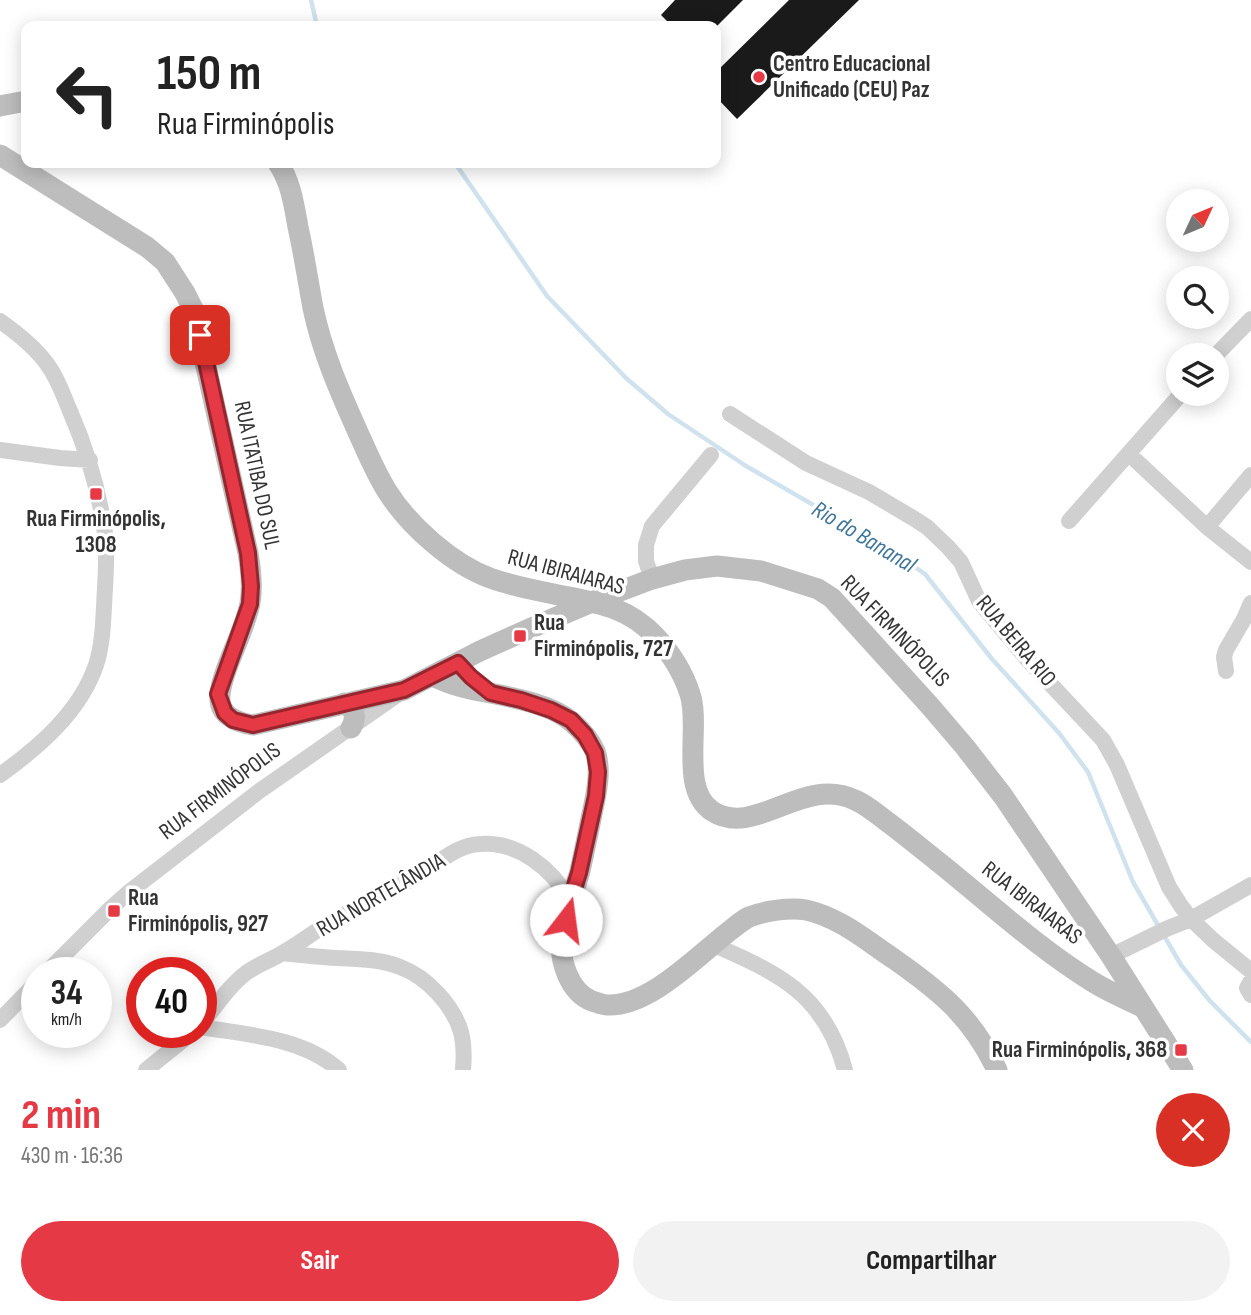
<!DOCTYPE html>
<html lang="pt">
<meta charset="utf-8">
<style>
:root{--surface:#fff;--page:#f2f2f2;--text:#222;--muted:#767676;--accent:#e63946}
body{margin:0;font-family:"Sofia Sans Condensed",sans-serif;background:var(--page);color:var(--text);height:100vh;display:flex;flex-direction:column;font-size:26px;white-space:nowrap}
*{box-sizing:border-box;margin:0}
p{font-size:23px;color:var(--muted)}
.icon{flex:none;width:38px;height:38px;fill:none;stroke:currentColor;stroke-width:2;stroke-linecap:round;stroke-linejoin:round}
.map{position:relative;height:1070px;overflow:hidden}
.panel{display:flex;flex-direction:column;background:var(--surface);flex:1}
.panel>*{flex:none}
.top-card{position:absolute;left:21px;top:21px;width:700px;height:147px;border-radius:14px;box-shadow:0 4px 18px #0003;background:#fff;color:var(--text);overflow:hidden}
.needle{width:46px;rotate:46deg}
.controls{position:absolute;left:1166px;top:189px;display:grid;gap:14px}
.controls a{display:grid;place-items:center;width:63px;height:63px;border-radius:50%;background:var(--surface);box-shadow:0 4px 18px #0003;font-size:35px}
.speed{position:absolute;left:21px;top:957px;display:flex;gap:14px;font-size:35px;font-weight:700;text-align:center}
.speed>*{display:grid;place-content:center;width:91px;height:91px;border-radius:50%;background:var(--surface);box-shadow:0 4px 18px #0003;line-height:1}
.speed small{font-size:18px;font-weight:400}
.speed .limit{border:10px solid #d22;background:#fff;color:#111}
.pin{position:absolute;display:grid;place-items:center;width:60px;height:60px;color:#fff;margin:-30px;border-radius:14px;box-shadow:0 4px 10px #0006}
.me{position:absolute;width:77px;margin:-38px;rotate:15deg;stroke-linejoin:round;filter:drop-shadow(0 0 5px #0008)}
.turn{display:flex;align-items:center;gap:24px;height:147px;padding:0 21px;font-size:32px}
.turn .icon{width:91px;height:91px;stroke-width:2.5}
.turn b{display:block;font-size:49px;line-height:60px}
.round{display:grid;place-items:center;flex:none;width:74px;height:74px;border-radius:37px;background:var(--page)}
.summary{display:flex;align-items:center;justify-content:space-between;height:119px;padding:0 21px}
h1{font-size:42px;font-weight:700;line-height:52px;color:var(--accent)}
.cta{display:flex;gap:14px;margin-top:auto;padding:14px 21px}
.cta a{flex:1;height:80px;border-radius:42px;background:var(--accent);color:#fff;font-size:28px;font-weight:700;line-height:80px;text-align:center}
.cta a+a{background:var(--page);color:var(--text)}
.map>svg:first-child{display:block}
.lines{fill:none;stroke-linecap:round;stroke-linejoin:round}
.stream{stroke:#cfe2ee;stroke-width:4.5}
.building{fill:#1a1a1a}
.street{stroke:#d0d0d0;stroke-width:16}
.secondary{stroke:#bdbdbd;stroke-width:21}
.route-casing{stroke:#96252e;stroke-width:18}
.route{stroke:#e63946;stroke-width:12}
.poi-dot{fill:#e63946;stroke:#fff;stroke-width:2.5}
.labels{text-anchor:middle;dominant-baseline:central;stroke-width:7;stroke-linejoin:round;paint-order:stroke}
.poi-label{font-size:23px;font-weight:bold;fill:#333;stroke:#fff;text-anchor:start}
.street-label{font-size:23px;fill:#333;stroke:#fff}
.water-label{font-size:24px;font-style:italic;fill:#3f7597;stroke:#fff}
</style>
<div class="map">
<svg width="1251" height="1070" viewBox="0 0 1251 1070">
<rect width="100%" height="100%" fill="#fff"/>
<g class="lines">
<!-- stream -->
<path class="stream" d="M311 0 317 26
M455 163 547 296 626 378 668 414 746 466 886 547 925 574 992 659 1059 733 1088 772 1133 882 1181 965 1210 1001 1251 1042"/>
</g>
<!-- building -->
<path class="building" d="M675 0H743L717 26H672L661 15Z
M789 0H859L737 119 716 97V72Z"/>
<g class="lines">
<!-- street -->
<path class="street" d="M0 321C17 333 35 347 47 364 58 378 63 395 70 411 87 450 99 491 105 533 108 557 105 583 104 607 103 626 102 647 96 665 80 712 39 747 0 775
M1216 355 1251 319
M730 414 806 463 869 492 913 518 927 527 948 547 961 562 979 601 987 611 1027 659 1103 740 1117 765 1169 887 1181 906 1191 919 1213 940 1251 971
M0 450 60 458 90 460
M1129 454 1207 527 1251 562
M1069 521 1181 394
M1207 527 1251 475
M652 579 646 561V545L652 526 711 455
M1226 671 1224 657 1226 650 1244 619 1251 603
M712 944C778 973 825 994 845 1070
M282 953C300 955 318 957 336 958 357 959 380 959 400 967 427 977 453 1005 461 1032 464 1044 464 1058 463 1070
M1111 956 1166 929 1191 919 1251 885
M46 973 110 909 129 892 258 792 400 693
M1251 981 1247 988 1251 995
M0 1020 37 982
M201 1025C215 1007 228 987 246 973 258 964 272 960 284 952 298 944 311 934 324 926 355 908 388 892 419 875 438 863 457 845 480 844 518 841 553 869 570 901
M201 1027C247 1035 302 1037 339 1070
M146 1070 193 1032"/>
<!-- secondary -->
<path class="secondary" d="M0 106 26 101
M0 155 147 247 165 262 185 293 193 309 248 553C251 570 253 586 250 603 247 621 235 646 228 665 216 697 212 718 253 725L404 690 480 651 529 629 594 601 652 579 685 570 717 566 761 571 818 589 832 598 930 706 965 747 1003 796 1111 956 1183 1070
M278 163C291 182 294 205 298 227 304 254 308 281 313 308 322 351 339 390 357 430 366 450 375 472 387 491 409 526 452 564 490 578 509 585 530 589 549 593 590 602 625 604 655 636 670 652 683 672 690 694 701 726 679 789 712 811 755 839 802 775 855 800 867 805 878 815 889 823 909 838 928 854 947 869 995 908 1041 950 1093 982 1109 992 1126 999 1142 1007
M432 676C442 680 452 685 462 687 494 695 547 700 572 722 581 730 590 740 595 751 602 770 596 795 592 814 588 833 584 853 580 871 574 893 564 915 562 938 559 960 569 992 592 1001 596 1002 602 1005 607 1005 650 1007 699 954 732 929 737 925 743 920 749 917 763 911 791 907 806 910 839 917 867 941 894 959 941 992 972 1017 997 1070
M344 703C355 709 357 717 351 728"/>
</g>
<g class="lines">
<!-- route casing -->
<g class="route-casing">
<path id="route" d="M200 335 248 553 251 586 250 604 218 694 225 713 233 720 253 725 404 690 458 663 471 677 491 693 521 700 551 710 571 720 585 735 595 753 598 772 596 796 579 873 570 901 566 920"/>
</g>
<!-- route -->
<use href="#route" class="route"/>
</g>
<!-- markers -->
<g class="poi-dot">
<circle cx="759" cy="77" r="7"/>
<rect x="89" y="487" width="14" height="14" rx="3.5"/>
<rect x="513" y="629" width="14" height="14" rx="3.5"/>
<rect x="107" y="904" width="14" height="14" rx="3.5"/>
<rect x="1174" y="1043" width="14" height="14" rx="3.5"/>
</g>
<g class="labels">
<!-- poi labels -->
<g class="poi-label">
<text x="773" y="64">Centro Educacional<tspan x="773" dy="26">Unificado (CEU) Paz</tspan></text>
<text x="96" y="519" text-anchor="middle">Rua Firminópolis,<tspan x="96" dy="26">1308</tspan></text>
<text x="534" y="623">Rua<tspan x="534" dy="26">Firminópolis, 727</tspan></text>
<text x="128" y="898">Rua<tspan x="128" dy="26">Firminópolis, 927</tspan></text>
<text x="1167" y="1050" text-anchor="end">Rua Firminópolis, 368</text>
</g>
<!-- street labels -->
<g class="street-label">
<text transform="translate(257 475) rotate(78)">RUA ITATIBA DO SUL</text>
<text transform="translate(566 572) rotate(15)">RUA IBIRAIARAS</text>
<text transform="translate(895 631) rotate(46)">RUA FIRMINÓPOLIS</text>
<text transform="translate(1016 641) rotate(50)">RUA BEIRA RIO</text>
<text transform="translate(220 791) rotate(-37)">RUA FIRMINÓPOLIS</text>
<text transform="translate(381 895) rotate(-30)">RUA NORTELÂNDIA</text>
<text transform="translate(1032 903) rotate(38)">RUA IBIRAIARAS</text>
</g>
<!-- water labels -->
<g class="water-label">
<text transform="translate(864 537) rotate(31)">Rio do Bananal</text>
</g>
</g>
</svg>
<div class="controls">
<a><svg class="needle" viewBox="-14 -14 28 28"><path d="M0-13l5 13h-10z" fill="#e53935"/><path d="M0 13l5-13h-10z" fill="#767676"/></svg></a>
<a><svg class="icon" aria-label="search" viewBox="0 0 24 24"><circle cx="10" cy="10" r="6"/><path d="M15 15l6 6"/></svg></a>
<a><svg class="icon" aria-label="layers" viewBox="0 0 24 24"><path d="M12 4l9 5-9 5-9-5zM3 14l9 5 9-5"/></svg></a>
</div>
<div class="speed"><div>34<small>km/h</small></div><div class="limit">40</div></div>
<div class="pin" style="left:200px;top:335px;background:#d93025"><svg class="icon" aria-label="arrive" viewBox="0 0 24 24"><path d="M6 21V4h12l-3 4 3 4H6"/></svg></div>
<svg class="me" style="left:566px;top:920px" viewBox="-20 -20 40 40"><circle r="19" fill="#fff"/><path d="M0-13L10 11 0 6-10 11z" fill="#e63946"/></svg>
<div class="top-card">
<div class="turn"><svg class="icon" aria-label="left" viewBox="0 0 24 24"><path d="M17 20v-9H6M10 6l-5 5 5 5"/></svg><div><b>150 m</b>Rua Firminópolis</div></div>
</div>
</div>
<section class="panel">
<div class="summary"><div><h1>2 min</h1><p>430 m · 16:36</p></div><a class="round" style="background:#d93025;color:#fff"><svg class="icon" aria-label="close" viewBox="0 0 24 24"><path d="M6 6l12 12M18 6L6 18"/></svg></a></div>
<div class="cta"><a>Sair</a><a>Compartilhar</a></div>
</section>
